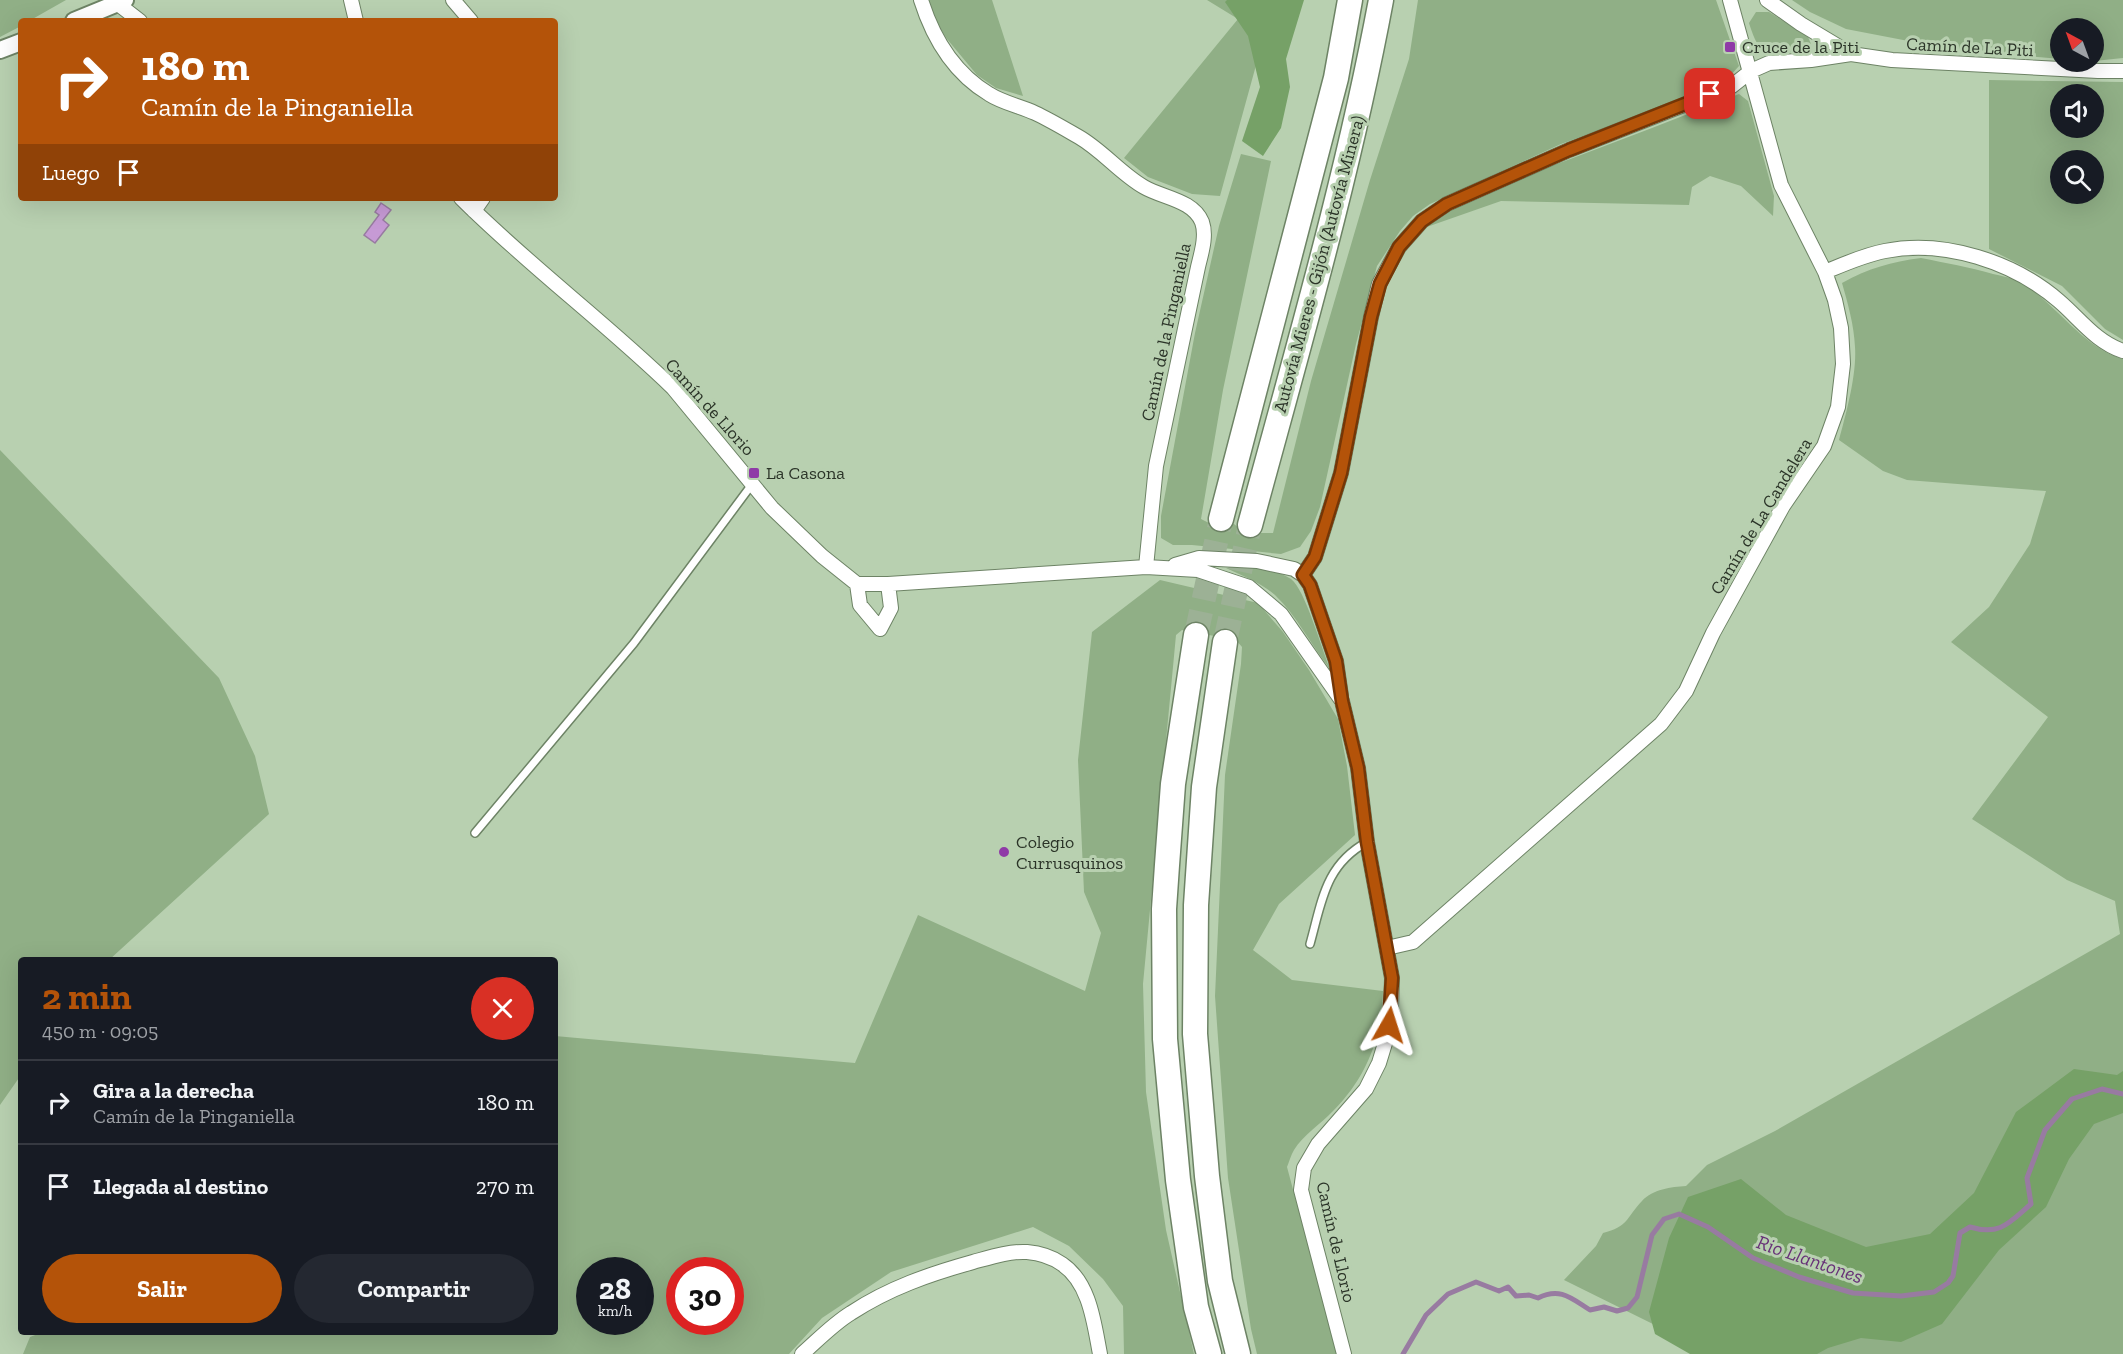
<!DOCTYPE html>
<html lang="es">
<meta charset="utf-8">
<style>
:root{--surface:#171b24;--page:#242831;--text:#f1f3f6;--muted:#9ea1a6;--line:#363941;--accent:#b45309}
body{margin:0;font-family:"Zilla Slab",serif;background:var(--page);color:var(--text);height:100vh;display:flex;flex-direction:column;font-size:22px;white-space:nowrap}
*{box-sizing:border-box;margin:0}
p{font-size:20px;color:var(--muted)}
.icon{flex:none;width:33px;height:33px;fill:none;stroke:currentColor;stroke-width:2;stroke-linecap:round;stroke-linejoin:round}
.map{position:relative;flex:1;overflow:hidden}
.details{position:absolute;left:18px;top:957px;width:540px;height:378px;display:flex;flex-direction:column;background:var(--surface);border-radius:6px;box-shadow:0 6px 24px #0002}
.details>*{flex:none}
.top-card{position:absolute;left:18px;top:18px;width:540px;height:183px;border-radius:6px;box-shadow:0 6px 24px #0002;background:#b45309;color:#fff;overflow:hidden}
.needle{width:39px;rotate:319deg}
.buttons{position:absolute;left:2050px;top:18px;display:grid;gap:12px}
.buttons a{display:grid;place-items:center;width:54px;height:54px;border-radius:50%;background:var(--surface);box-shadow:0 6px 24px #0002;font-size:30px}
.speed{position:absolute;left:576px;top:1257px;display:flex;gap:12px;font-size:30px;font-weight:700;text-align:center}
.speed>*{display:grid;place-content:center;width:78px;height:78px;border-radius:50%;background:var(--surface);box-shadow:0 6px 24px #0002;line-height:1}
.speed small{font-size:15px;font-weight:400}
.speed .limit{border:9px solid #d22;background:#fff;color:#111}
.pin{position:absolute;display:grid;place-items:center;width:51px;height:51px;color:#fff;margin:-26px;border-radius:12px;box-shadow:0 3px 9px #0006}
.me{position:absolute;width:66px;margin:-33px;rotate:6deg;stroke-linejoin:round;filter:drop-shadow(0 0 4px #0008)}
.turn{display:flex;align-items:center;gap:21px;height:126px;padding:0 24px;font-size:27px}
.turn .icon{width:78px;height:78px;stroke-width:2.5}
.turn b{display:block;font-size:42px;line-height:51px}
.then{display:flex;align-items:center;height:57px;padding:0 24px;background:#0003;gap:12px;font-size:22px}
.round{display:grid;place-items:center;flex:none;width:63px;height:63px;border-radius:32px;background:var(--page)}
.overview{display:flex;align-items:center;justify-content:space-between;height:102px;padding:0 24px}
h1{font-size:36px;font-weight:700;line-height:45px;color:var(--accent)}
.button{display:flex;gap:12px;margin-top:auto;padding:12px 24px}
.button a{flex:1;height:69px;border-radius:36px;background:var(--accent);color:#fff;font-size:24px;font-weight:700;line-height:69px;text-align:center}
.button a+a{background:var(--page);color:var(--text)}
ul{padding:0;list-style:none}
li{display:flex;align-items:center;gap:18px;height:84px;padding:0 24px;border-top:2px solid var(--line)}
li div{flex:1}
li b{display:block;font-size:22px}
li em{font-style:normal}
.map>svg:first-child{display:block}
.green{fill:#90af86;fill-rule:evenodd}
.forest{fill:#76a167}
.water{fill:#c69ad5;stroke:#987ba1;stroke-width:1.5}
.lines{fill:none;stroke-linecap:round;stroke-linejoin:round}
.stream{stroke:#987ba1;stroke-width:5}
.motorway-tunnel{stroke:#9cb195;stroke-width:24;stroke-dasharray:24 12;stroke-linecap:butt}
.service-casing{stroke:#6d8365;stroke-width:10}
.minor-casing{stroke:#6d8365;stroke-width:16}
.tertiary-casing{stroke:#6d8365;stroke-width:20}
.motorway-casing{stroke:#6d8365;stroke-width:27}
.service{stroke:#fff;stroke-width:7}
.minor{stroke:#fff;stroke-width:14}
.tertiary{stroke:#fff;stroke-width:16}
.motorway{stroke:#fff;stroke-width:24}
.route-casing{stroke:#753606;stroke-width:15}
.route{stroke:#b45309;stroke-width:10}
.poi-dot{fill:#8f3aa7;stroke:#b8d0b0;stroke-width:2}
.labels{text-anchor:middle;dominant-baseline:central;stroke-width:6;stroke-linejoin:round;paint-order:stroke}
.poi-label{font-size:18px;fill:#2b3428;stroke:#b8d0b0;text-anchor:start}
.street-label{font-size:18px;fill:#2b3428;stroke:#b8d0b0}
.water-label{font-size:20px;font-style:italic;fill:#673177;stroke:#b8d0b0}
</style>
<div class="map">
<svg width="2123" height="1354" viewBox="0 0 2123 1354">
<rect width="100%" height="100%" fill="#b8d0b0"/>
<!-- green -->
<path class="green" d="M0 0H66L29 21H21V26L0 37Z
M929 0H992L1023 96 996 88 977 75 947 39 934 18Z
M1207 0H1274L1220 196 1192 194 1148 177 1124 158 1238 19Z
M1418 0H1716L1739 66 1728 78 1632 118 1561 144 1430 204 1413 216 1400 231 1377 266 1356 344 1320 507 1311 531 1300 547 1281 554 1192 545H1173L1161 538V516L1195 333 1219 226 1241 154 1271 161 1223 390 1201 519 1215 526 1234 524 1245 533H1273L1311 381 1370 180 1409 59Z
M1792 0H2123V58L2094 61V28H2061V59L1950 49 1846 29 1810 12Z
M1756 12H1769L1808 37 1811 44 1807 50C1769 54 1762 64 1749 23Z
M1989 80 2123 82V340L2105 329 2062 286 1989 249ZM2061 94H2094V128H2061ZM2061 160H2094V194H2061Z
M1739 94 1748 101 1774 196 1773 216 1741 186 1710 176 1692 187 1689 205 1501 201 1421 229C1455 198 1521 178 1565 161 1623 139 1681 117 1739 94Z
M1921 258C1946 263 1969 267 1993 274 2001 276 2009 277 2016 280 2055 300 2080 347 2123 359V1354H1705L1663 1329 1564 1280 1596 1246 1603 1233C1628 1227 1626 1218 1642 1201 1653 1189 1671 1187 1686 1186L1707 1165 1775 1131 2120 934 2115 901 2067 880 1972 819 2048 717 1951 642 1989 607 2030 544 2046 491 1907 480 1883 471 1839 440C1846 414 1857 374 1855 347 1854 325 1848 304 1842 283 1869 268 1891 262 1921 258Z
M0 450 219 678 255 756 269 814 109 960H21V1075L0 1105Z
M1245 566C1260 568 1278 570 1291 579 1305 589 1322 650 1330 669 1311 645 1297 616 1275 595 1261 583 1243 576 1226 568Z
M1160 580 1258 603 1283 632 1309 670 1338 719 1347 766 1355 835 1279 904 1253 950 1292 980 1383 991C1382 1038 1366 1078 1333 1111 1321 1124 1303 1135 1294 1150 1291 1155 1289 1162 1287 1167L1337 1354H1257L1251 1329 1228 1178 1215 996 1225 775 1241 664 1242 647 1236 640 1182 630 1176 635 1143 984 1146 1092 1166 1230 1194 1354H1124L1123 1306 1103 1279 1069 1246 1033 1227 891 1272 822 1318 789 1354H23L30 1337 43 1332H555V1036L855 1063 918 915 1085 991 1101 933 1084 892 1078 760 1092 632ZM590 1270H640V1322H590ZM680 1270H730V1322H680Z"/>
<!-- forest -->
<path class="forest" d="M1227 0H1304L1286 59 1290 87 1281 128 1263 156 1242 141 1260 87 1248 36 1225 2Z
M2074 1069 2117 1075 2123 1071V1113L2094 1124 2069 1159 2046 1207 1999 1250 1942 1324 1901 1342 1861 1338 1828 1348 1817 1354H1690L1655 1334 1649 1312 1669 1238 1688 1197 1741 1179 1786 1215 1866 1247 1930 1234 1974 1193 2016 1112Z"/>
<!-- water -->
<path class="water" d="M381 203 391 210 383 220 389 225 375 243 364 235 379 215 375 212Z"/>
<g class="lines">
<!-- stream -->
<path class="stream" d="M1403 1354 1426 1315 1448 1294 1476 1282 1499 1291 1508 1287 1516 1296 1529 1295 1538 1298C1560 1287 1571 1298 1590 1310L1604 1307 1617 1311 1628 1308 1637 1297 1652 1235 1664 1219 1679 1214 1708 1227 1753 1258 1799 1277 1853 1293 1901 1296 1934 1292 1948 1283 1953 1276 1960 1233 1970 1227C2000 1236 2009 1223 2031 1204L2027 1178 2045 1130 2072 1099 2102 1089 2123 1094"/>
<!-- motorway-tunnel -->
<path class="motorway-tunnel" d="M1196 635 1221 519
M1225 642 1250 525"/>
<!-- service casing -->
<g class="service-casing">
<path id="service" d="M475 833 634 643 753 483
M1310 944C1322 901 1325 865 1367 842"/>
</g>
<!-- minor casing -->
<g class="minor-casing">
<path id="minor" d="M351 0 356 21
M453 0 471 21
M921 0C933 38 954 73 989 94 1003 103 1020 106 1035 113 1050 120 1065 129 1079 137 1103 151 1121 174 1144 187 1163 198 1193 200 1202 222 1207 236 1201 254 1198 267L1156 466 1146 567
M1767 0 1801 24 1851 54
M118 4 140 21
M461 198C528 265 605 322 673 388L772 508 822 556 857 584H888L1146 567 1198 570 1249 587 1281 614 1342 701 1358 768 1367 842 1392 978 1391 1009 1386 1040 1379 1063 1366 1089 1318 1144 1304 1168 1301 1190 1344 1354
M474 211 483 198
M1825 272C1844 264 1864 255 1885 251 1944 239 2014 262 2059 301 2080 319 2096 342 2123 351
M1175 565 1199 558 1257 561 1294 569 1303 575 1310 585 1336 661 1341 696
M1303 575 1315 557 1341 473 1371 317 1379 284 1399 247 1422 221 1447 204 1569 150 1732 86 1751 71 1769 63 1811 60 1851 54 1892 60 2098 71H2123
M857 584 860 605 880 629 891 608 888 584
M1387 948 1413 942 1661 724 1686 691 1713 633 1783 506 1824 446 1838 407 1843 364 1841 328 1835 300 1825 272 1781 185 1730 0
M802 1354C818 1340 833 1324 851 1313 889 1288 930 1274 973 1262 991 1257 1009 1251 1027 1252 1039 1253 1052 1257 1062 1264 1090 1283 1094 1323 1100 1354"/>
</g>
<!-- tertiary casing -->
<g class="tertiary-casing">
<path id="tertiary" d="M74 21 125 0
M0 50 21 42"/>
</g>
<!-- motorway casing -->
<g class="motorway-casing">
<path id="motorway" d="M1221 519 1336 78 1350 0
M1250 525C1297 351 1348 177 1381 0
M1196 635 1173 784 1167 865 1164 909 1165 1039 1178 1180 1196 1307 1209 1354
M1225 642 1204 787 1196 905 1195 1034 1207 1176 1220 1281 1238 1354"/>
</g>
<!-- service -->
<use href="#service" class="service"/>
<!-- minor -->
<use href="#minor" class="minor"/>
<!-- tertiary -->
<use href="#tertiary" class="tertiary"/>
<!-- motorway -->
<use href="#motorway" class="motorway"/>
</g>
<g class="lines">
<!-- route casing -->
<g class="route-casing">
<path id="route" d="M1389 1025 1392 978 1367 842 1358 768 1342 701 1336 661 1310 585 1303 575 1315 557 1341 473 1371 317 1380 284 1399 247 1422 221 1447 204 1569 150 1710 94"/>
</g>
<!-- route -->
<use href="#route" class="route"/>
</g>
<!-- markers -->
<g class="poi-dot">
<rect x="1724" y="41" width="12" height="12" rx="3"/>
<rect x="748" y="467" width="12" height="12" rx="3"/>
<circle cx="1004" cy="852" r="6"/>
</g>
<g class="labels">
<!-- poi labels -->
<g class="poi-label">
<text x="1742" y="47">Cruce de la Piti</text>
<text x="766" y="473">La Casona</text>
<text x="1016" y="842">Colegio<tspan x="1016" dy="21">Currusquinos</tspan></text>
</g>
<!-- street labels -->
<g class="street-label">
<text transform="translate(1970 47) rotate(3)">Camín de La Piti</text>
<text transform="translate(1319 264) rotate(-75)">Autovía Mieres - Gijón (Autovía Minera)</text>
<text transform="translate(1166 332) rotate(-78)">Camín de la Pinganiella</text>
<text transform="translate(710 407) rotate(48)">Camín de Llorio</text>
<text transform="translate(1761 516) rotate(-59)">Camín de La Candelera</text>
<text transform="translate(1336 1242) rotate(77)">Camín de Llorio</text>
</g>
<!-- water labels -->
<g class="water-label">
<text transform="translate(1810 1259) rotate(19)">Rio Llantones</text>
</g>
</g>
</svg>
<div class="buttons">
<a><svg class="needle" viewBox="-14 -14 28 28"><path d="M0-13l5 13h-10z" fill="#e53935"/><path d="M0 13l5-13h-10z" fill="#9ea1a6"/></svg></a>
<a><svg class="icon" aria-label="sound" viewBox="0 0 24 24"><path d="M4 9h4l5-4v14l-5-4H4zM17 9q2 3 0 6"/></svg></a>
<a><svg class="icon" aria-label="search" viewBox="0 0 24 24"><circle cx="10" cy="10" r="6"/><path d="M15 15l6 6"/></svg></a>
</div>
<div class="speed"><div>28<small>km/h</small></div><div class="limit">30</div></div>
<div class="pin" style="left:1710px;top:94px;background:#d93025"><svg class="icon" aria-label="arrive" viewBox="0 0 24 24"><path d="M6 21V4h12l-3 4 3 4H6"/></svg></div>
<svg class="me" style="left:1389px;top:1025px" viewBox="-20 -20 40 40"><path d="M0-17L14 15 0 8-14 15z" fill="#b45309" stroke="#fff" stroke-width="4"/></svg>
<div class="top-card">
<div class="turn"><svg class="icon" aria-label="right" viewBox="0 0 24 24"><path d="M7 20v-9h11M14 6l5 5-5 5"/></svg><div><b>180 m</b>Camín de la Pinganiella</div></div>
<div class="then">Luego<svg class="icon" aria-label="arrive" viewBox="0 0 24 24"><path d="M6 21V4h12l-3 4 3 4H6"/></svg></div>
</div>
<section class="details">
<div class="overview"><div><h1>2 min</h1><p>450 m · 09:05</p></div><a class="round" style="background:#d93025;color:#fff"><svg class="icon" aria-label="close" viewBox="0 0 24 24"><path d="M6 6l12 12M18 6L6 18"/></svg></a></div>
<ul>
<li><svg class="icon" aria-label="right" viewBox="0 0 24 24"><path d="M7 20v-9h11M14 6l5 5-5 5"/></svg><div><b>Gira a la derecha</b><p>Camín de la Pinganiella</p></div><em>180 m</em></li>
<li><svg class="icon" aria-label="arrive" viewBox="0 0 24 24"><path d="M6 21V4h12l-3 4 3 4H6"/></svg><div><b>Llegada al destino</b></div><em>270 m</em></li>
</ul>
<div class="button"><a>Salir</a><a>Compartir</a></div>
</section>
</div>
